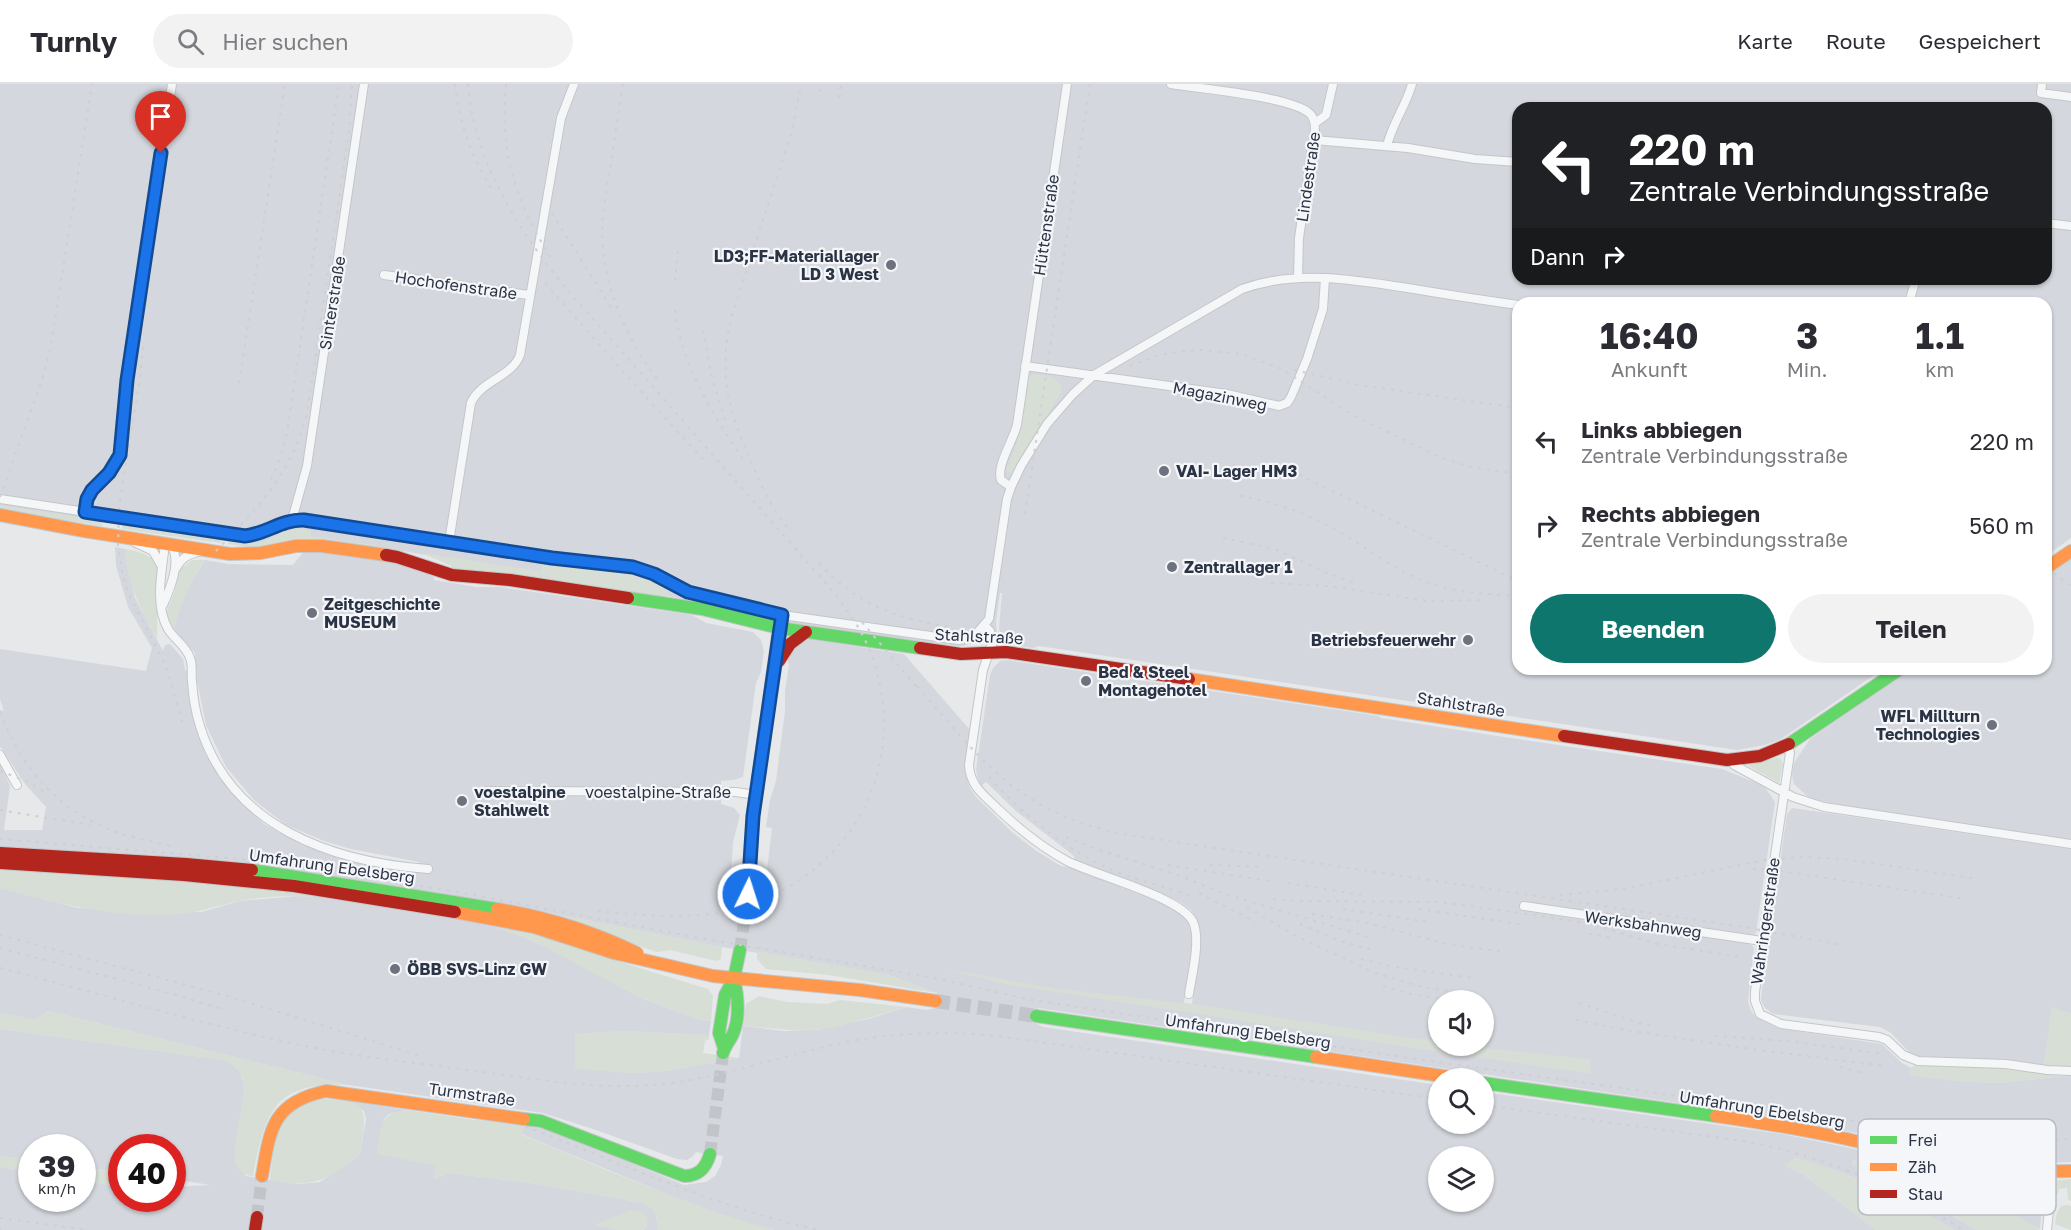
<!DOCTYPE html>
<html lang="de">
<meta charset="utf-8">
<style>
:root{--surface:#fff;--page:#f2f2f3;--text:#2b2b33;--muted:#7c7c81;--line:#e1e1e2;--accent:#0f766e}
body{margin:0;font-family:"Golos Text",sans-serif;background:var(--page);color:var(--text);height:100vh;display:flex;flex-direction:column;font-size:22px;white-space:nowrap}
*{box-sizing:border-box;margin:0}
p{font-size:20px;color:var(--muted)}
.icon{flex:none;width:33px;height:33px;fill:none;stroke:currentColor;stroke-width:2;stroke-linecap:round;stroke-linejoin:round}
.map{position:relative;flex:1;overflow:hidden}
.details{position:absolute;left:1512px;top:213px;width:540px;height:378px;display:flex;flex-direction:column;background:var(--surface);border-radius:18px;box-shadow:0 2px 4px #0004}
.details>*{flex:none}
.banner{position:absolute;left:1512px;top:18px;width:540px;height:183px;border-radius:18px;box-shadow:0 2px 4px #0004;background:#202124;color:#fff;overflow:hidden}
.fabs{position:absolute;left:1428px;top:906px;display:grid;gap:12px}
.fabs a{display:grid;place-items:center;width:66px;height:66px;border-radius:50%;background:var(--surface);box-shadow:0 2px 4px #0004;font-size:30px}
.speed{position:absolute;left:18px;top:1050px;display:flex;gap:12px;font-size:30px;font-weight:700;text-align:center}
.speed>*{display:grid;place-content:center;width:78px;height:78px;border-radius:50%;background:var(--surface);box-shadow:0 2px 4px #0004;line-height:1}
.speed small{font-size:15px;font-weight:400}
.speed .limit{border:9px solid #d22;background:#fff;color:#111}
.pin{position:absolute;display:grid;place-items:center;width:51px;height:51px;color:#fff;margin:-62px -26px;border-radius:50% 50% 50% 0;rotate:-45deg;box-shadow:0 0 6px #0007}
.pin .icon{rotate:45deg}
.me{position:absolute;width:66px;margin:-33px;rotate:4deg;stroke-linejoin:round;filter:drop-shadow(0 0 4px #0008)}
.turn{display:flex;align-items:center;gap:21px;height:126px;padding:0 18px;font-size:27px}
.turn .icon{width:78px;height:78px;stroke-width:2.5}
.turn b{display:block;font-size:42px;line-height:51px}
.then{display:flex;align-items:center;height:57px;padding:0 18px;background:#0003;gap:12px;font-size:22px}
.eta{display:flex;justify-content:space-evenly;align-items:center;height:102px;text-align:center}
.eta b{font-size:36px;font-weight:700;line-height:42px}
.primary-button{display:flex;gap:12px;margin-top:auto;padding:12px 18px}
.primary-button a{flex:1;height:69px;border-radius:36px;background:var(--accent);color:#fff;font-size:24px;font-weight:700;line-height:69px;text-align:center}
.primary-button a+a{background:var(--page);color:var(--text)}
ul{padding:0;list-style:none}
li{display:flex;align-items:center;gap:18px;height:84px;padding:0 18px}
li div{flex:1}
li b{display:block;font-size:22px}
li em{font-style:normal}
header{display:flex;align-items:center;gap:36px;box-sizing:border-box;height:84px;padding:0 30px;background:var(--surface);border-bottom:2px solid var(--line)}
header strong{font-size:28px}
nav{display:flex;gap:33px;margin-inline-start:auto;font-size:21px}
.search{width:420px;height:54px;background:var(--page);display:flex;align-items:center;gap:15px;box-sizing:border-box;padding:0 21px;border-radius:33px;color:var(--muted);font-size:22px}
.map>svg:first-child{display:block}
.built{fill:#d4d7dd;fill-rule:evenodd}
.green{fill:#d6ded6}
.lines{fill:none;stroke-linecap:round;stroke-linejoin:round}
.secondary-tunnel{stroke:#c1c4c9;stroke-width:12;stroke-dasharray:12 6;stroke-linecap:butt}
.primary-tunnel{stroke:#c1c4c9;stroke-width:14;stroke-dasharray:14 7;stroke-linecap:butt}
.street-casing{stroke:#c4c6c8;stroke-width:10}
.fast-casing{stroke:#c4c6c8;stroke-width:14}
.slow-casing{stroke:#c4c6c8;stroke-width:14}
.jam-casing{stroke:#c4c6c8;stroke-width:14}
.street{stroke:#f5f6f7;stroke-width:8}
.fast{stroke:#63d668;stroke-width:12}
.slow{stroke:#ff974d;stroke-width:12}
.jam{stroke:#b3261e;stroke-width:12}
.rail{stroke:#cecfd2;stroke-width:2;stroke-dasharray:3 6;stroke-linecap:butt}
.route-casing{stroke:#114b97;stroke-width:15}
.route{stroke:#1a73e8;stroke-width:10}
.poi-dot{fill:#6c737f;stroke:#f4f6f9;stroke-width:2}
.labels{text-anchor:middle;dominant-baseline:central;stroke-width:4.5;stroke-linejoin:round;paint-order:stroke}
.street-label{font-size:16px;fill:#2b3445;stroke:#f4f6f9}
.poi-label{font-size:16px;font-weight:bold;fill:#2b3445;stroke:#f4f6f9;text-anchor:start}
.key{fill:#f4f6f9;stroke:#b8bcc3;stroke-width:1.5}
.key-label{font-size:16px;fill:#2b3445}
</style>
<header>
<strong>Turnly</strong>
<div class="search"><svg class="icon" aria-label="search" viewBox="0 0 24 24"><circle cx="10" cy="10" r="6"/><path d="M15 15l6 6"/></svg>Hier suchen</div>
<nav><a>Karte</a><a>Route</a><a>Gespeichert</a></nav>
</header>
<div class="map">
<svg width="2071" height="1146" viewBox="0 0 2071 1146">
<rect width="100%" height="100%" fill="#e6e8ea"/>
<!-- built -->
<path class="built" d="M0 0H2071V454L2046 472V219H1518V585H1883L1781 655 1765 661 1737 666 1039 562 1033 564 1009 560 1000 550 999 544 1002 509H1000L996 538 997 550 964 562 955 563 781 537 623 502 471 479 380 463 281 451 268 459 250 461 0 422ZM1518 24H2046V195H1518Z
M115 463 125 465 126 478 135 514 163 567 165 561 170 560 183 575 185 586 187 587 189 615 196 644 206 671 220 694 236 714 264 740 302 761 351 776 410 788H423L419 778 351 765 324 757 286 741 254 716 226 683 206 641 197 597 195 569 174 545 180 522 189 502 205 476 228 480 293 481 305 466 330 468 402 479 434 493V496L476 503H499L692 531 706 539 753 548 761 556 764 567 761 588 756 599 743 693 733 696 721 697V720L734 724 740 731 733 758 730 808 760 813 769 810 765 803 772 744 766 743 770 716 776 697 785 627V607L789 581 787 573 792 564 802 557 809 555 904 570 970 646 965 688 970 704 976 713 1013 749 1035 766 1061 782 1073 784 1163 820 1184 832 1188 837 1193 851 1184 919 1192 920 1201 848 1195 832 1191 826 1180 818 1160 809 1075 776 1074 772 1016 727 986 698 981 702 979 698 976 686 990 591 993 584 1000 577 1006 576 1379 632 1381 634 1504 653 1722 685 1764 702 1775 718 1756 849 1754 851 1527 818 1532 828 1747 859 1752 861 1754 864 1748 917 1751 927 1757 934 1777 944 1882 960 1902 979 1911 984 1909 991 1957 997 2000 999 2071 991V1078L2031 1079 1996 1077 1786 1035 1038 924 1035 939 1043 943 1438 1001V1040H1484V1008L1782 1050 1840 1062 1877 1070 1918 1083 2012 1118 2041 1133 2040 1145 1997 1124 1950 1106 1907 1090 1853 1076 1852 1081 1905 1106 1977 1146H1954L1884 1106 1835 1086 1795 1074 1786 1082 1804 1091 1876 1146H774L734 1135 674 1113 521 1050 525 1041 556 1048 684 1101 706 1098 715 1092 721 1081 723 1072 696 1068 692 1073 687 1076 677 1075 596 1046 543 1029 348 1001 48 927 35 936 0 929V804L78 824 201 828 240 817 298 812 323 813 460 834 510 847 548 864 641 914 700 936 711 937 709 951 625 947 575 950V984L633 989 667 987 739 974 743 942 784 947 818 946 868 935 907 923 926 926 935 924 937 909 885 890 722 863 530 825 0 764V680L10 702 4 746H42L46 723 25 700 0 662V626L4 627 0 615V565L146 587 152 564 128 523 116 482ZM1438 916H1484V962H1438ZM1438 1072H1484V1118H1438Z
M2071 473V756L1848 723 1814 715 1807 712 1794 700 1792 691 1794 679 1810 655 1910 585H2046V491Z
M1792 724 2071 765V930L2052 924 2044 981 2018 977 1916 972 1909 968 1891 949 1880 943 1773 930 1765 924 1761 916 1762 906 1787 730Z
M0 945 224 976 232 980 240 988 245 1005 235 1064V1078L246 1092 299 1100 320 1098 350 1078 360 1070 366 1035 364 1027 353 1019 336 1015 407 1026 389 1030 383 1036 436 1082 434 1095 449 1089 531 1099 638 1118 649 1122 655 1127 658 1140 657 1146H643L647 1142 595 1141 620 1146H0V1083L31 1088 32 1114H82L83 1096 121 1103 122 1114H172L173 1103 210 1101 173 1095 172 1064H122L121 1088 83 1083 82 1064H32L31 1076 0 1072Z"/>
<!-- green -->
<path class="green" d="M1032 290C1046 292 1063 291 1061 309L1012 388H1008L1006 386C1021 354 1024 330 1028 295Z
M0 421 102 437V442L0 427Z
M123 440 223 456 220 459 122 445Z
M294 444 311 446V452L375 461V464L313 455 268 462 250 463 227 460 230 457C243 459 255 461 268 455 277 451 284 446 294 444Z
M125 465C140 468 153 470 158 484L157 554C141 526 126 498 125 465Z
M421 469 541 487 542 480C589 487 627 482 670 505L665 515 458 487 452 484V482Z
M192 476H205C190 498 181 520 174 545 162 526 168 527 174 509 177 499 177 490 182 480L185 482Z
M1776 674H1780L1783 680 1779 699 1749 682 1750 680Z
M0 784 231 800 323 813C295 812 268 811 240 817 214 822 196 830 168 831 110 833 56 819 0 804Z
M530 825 722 863 721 875 716 877 670 866 657 868Z
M496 839 564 857 633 882 708 905 713 912 711 937 700 936 641 914 533 857 486 840Z
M757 867 885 890 937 909 828 891 766 885 757 875Z
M941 884 1052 904 1192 920 1438 958V962H1466L1590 975 1591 990 1427 966 1005 900Z
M759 912 787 918 827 920 840 916 907 923 833 944 802 947 743 942 746 920Z
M2052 923 2071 930V984L2044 981Z
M48 927 348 1001C274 997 265 1028 253 1092 212 1089 254 1016 241 991 238 983 230 979 223 976L0 945V929L35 936Z
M625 947 709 951V955L705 957 703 969 740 974 667 987 633 989 575 985V950Z
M1917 980 1996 984 2063 992 2000 999 1957 997 1909 991 1911 984Z
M318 1015C371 1015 367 1024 360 1070 327 1098 312 1104 270 1096 276 1053 272 1031 318 1015Z
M407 1026 474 1036 510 1037 525 1041 522 1051C605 1085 688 1122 774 1146H657C660 1129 652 1123 638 1118L531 1099 449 1089 434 1095 436 1082 377 1070C381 1046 378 1028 407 1026Z
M1877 1070C1941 1084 2005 1102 2071 1095V1117L2068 1116 2067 1104 2059 1105 2058 1110 2049 1117 2041 1133C1988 1107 1933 1088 1877 1070Z
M0 1072 31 1076V1088L0 1083Z
M1795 1073 1835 1086 1884 1106 1954 1146H1876L1804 1091 1786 1082Z
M1853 1076C1895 1083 1934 1100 1973 1115 1995 1123 2023 1132 2040 1146H1977L1905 1106 1852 1081Z
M83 1083 121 1088V1103L83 1096Z
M2067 1121 2071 1122V1146L2055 1140 2057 1129 2061 1122Z
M630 1126 642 1128 648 1133 647 1142 643 1146H620L594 1141Z"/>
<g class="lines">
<!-- secondary-tunnel -->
<path class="secondary-tunnel" d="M740 866 748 810
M710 1070 723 970
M257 1133 262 1092"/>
<!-- primary-tunnel -->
<path class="primary-tunnel" d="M936 917 1036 932"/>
<!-- street casing -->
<g class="street-casing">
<path id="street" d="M1171 0C1202 5 1286 12 1308 28 1314 32 1315 38 1315 45L1299 154 1298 193
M2042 0 2041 9 2071 13
M1315 39 1326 31 1333 0
M1314 56 1408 64 1475 75 1518 78
M1387 62C1392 40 1406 22 1412 0
M2046 139 2071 142
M384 191 529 211
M1909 219 1915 198
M1025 282 1227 310 1279 322 1287 319 1291 313 1307 275 1323 225 1325 194
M1011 403 1001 396C996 382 1013 357 1017 341L1067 0
M0 415 245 452C266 450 282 434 304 436L552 474 617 480 654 490 688 508 782 531 959 556 976 550 989 535 1007 415 1011 403 1021 382 1047 340 1073 310 1094 291 1242 205C1297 185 1357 196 1414 205 1448 211 1483 216 1518 221
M85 428C90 397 109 397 120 371L127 295 172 0
M292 436 307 382 364 0
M449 458 471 319C480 297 512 293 520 271L561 34 574 0
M136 459 153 467 161 481
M165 460C162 487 154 520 168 545 174 555 186 562 190 574 193 581 191 589 192 597 193 612 195 627 200 642 231 743 332 778 428 785
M176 484C182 473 189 470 201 467
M163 521C170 505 182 477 171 461
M984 541 990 547 992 560 983 586 969 681C970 702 984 711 998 725 1019 745 1041 763 1067 777 1094 791 1181 813 1193 838 1201 855 1192 891 1189 910
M1787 662 1790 669 1755 908V917L1760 930 1781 940 1879 953 1887 956 1903 971 1918 977 2006 980 2047 986 2071 987
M0 671 17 701
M1732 677 1734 681 1793 713 1824 723 2071 760
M487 707 736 708 756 711
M1524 822 1762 857
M2047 1146 2049 1126"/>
</g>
<!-- fast casing -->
<g class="fast-casing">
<path id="fast" d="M628 514 702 525 779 544 920 564
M1789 660 1900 585
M252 786 497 825
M1036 932 1316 973
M724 964 719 949 725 911 734 894 740 866
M723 969C725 962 729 958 732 952 741 934 738 912 734 894
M1484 999 1716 1032
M524 1035 541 1037 684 1092C699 1092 706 1084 710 1070"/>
</g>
<!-- slow casing -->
<g class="slow-casing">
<path id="slow" d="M0 431 84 447 230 470 261 469 296 462H322L386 471
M2046 484 2071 467
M1189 595 1564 652
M497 825C546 833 592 847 637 869
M455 828 534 843 614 869 713 892 860 906 936 917
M1316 973 1456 994
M1716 1032C1758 1038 1800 1045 1842 1054 1920 1071 1989 1089 2071 1087
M262 1092C270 1044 273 1018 326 1007L524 1035"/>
</g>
<!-- jam casing -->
<g class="jam-casing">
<path id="jam" d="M386 471 397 473 452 491 510 496 628 514
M920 564 961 570 1006 568 1189 595
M779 577 790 560 806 548
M1564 652 1727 676 1760 672 1789 660
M0 769 186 780 252 786
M0 779 184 791 294 802 455 828
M748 810 753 732 779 544
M255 1146 257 1133"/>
</g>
<!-- street -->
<use href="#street" class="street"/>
<!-- fast -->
<use href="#fast" class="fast"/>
<!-- slow -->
<use href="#slow" class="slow"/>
<!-- jam -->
<use href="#jam" class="jam"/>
<!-- rail -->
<path class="rail" d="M455 0C459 38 472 75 493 107
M468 0C474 77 517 144 564 202L831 505C848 526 864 549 873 575 911 689 846 796 733 826 697 836 630 831 592 826
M506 0C499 69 516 118 552 176
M623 0C618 30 614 61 609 91 605 115 600 141 603 165 608 214 630 260 660 299
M820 8 821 0
M839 14 841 0
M552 129 613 227
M675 197 678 165
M545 199 644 311 704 376
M675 226C681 281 714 332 744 377
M703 246 712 294 727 342
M143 263 140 294 119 423 118 462 123 492 130 513 166 582 183 641
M1130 282 1160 271 1177 268 1200 266 1242 270 1282 285 1354 332 1440 373 1470 383 1518 390
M1294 286 1359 301 1518 324
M239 299 285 0
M1283 383 1518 497
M271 395 280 375 287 349 339 0
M1240 412C1281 419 1317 433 1351 455 1371 467 1389 481 1410 491 1445 508 1481 510 1518 512
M0 413 43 293 51 261 92 0
M1025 430 1090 0
M787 443C772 425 762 403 753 382 729 328 718 294 731 234L792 47 801 0
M1223 454 1275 465 1325 488 1357 500
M216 467C258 424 292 389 307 329L349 48 352 0
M819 479C859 522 895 534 952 543
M2046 484 2071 502
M1271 499 1329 502 1428 517 1482 516
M862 538 920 607
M917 602C983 678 1018 728 1122 750L1744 843 1842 861
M0 628C22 684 55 724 113 747 133 754 155 758 175 763
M0 687 29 698 44 708
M989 693C1023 731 1065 765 1112 786 1137 797 1165 802 1191 812
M0 726 90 741
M1066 753 1093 764 1178 791 1225 810 1372 854
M0 755 239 775 344 790 458 808 699 854 930 893 1027 915 1416 975 1988 1056 2025 1057 2071 1055
M1168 781 1269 797
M1210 781 1264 783
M1753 785H1767L1966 815
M1288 799 1361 811
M1199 809 1256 838
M1560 811 1623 805 1765 776 1802 773 1843 775 1972 794
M1273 815 1297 817 1439 818 1514 828 1588 839 1657 860 1740 873
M1247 823 1296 852 1373 888 1418 902 1477 912
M1343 825 1429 838
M1419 825 1525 841
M1312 830 1367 839 1447 860 1504 868
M1300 840 1340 857 1373 866
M1589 850 1613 854
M0 851 227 912 421 972
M0 864 173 910 222 925
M1361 875 1395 883 1473 894
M0 884C97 909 194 938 291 959 349 972 409 978 468 986 522 993 576 1003 630 1002 696 1001 756 980 820 964 878 949 937 946 997 952L1438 1015
M1383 902 1411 910 1448 916
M1579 919 1642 940 1655 942
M1576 936 1620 945 1751 965 1886 982
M1715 952 1787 957 1885 970
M1840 983 1863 989
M1484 1021 1749 1058C1833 1075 1891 1103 1964 1146
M525 1042C621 1080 717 1123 818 1146
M0 1134 87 1146
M0 1146H1"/>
</g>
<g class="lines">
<!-- route casing -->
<g class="route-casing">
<path id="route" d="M161 69 127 296 120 371 109 389 92 406 87 415 85 428 245 452C266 450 282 435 304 436L552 474 633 483 654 490 688 508 782 531 753 732 748 810"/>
</g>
<!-- route -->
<use href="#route" class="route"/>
</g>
<!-- markers -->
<g class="poi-dot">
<circle cx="891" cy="181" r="6"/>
<circle cx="1164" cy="387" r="6"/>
<circle cx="1172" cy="483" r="6"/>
<circle cx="312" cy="529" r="6"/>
<circle cx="1468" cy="556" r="6"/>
<circle cx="1086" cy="597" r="6"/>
<circle cx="1992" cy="641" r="6"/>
<circle cx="462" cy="717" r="6"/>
<circle cx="395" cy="885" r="6"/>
</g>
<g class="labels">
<!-- street labels -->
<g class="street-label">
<text transform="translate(1308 93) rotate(-82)">Lindestraße</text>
<text transform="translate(1046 141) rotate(-82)">Hüttenstraße</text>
<text transform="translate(456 201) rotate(8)">Hochofenstraße</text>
<text transform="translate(332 219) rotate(-81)">Sinterstraße</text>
<text transform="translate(1220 312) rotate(11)">Magazinweg</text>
<text transform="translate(979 552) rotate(3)">Stahlstraße</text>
<text transform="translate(1461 620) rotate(9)">Stahlstraße</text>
<text x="658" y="708">voestalpine-Straße</text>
<text transform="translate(332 782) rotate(8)">Umfahrung Ebelsberg</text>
<text transform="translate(1765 837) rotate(-82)">Wahringerstraße</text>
<text transform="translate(1643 840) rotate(8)">Werksbahnweg</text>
<text transform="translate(1248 947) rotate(8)">Umfahrung Ebelsberg</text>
<text transform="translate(472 1010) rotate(8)">Turmstraße</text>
<text transform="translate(1762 1025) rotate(9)">Umfahrung Ebelsberg</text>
</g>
<!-- poi labels -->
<g class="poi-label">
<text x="879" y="172" text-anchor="end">LD3;FF-Materiallager<tspan x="879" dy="18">LD 3 West</tspan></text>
<text x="1176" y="387">VAI- Lager HM3</text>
<text x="1184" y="483">Zentrallager 1</text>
<text x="324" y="520">Zeitgeschichte<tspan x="324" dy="18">MUSEUM</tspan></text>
<text x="1456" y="556" text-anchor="end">Betriebsfeuerwehr</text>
<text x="1098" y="588">Bed &amp; Steel<tspan x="1098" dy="18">Montagehotel</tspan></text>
<text x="1980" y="632" text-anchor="end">WFL Millturn<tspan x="1980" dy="18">Technologies</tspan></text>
<text x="474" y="708">voestalpine<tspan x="474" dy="18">Stahlwelt</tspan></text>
<text x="407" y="885">ÖBB SVS-Linz GW</text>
</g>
</g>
<!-- legend -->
<rect x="1858" y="1035" width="198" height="96" rx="9" class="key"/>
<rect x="1870" y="1052" width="27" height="8" fill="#63d668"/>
<rect x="1870" y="1079" width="27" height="8" fill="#ff974d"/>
<rect x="1870" y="1106" width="27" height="8" fill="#b3261e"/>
<g class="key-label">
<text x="1908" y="1062">Frei</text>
<text x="1908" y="1089">Zäh</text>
<text x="1908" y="1116">Stau</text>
</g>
</svg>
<div class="fabs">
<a><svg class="icon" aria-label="sound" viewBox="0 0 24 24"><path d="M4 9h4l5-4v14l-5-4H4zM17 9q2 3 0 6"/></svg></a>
<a><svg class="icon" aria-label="search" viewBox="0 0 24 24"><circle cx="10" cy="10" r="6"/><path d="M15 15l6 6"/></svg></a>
<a><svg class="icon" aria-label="layers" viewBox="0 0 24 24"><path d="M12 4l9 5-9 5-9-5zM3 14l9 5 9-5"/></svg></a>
</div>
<div class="speed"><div>39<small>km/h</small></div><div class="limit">40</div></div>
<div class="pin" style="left:161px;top:69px;background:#d93025"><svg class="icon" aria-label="arrive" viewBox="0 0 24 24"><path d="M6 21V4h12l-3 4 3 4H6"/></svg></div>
<svg class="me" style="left:748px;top:810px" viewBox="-20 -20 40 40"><circle r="17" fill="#1a73e8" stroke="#fff" stroke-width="3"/><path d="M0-11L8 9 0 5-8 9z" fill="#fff"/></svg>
<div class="banner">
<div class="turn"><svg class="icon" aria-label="left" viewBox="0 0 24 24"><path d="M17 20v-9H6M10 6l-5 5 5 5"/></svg><div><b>220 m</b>Zentrale Verbindungsstraße</div></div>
<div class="then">Dann<svg class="icon" aria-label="right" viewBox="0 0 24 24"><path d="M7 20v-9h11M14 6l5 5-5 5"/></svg></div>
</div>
<section class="details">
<div class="eta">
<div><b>16:40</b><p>Ankunft</p></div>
<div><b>3</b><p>Min.</p></div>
<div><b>1.1</b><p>km</p></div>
</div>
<ul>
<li><svg class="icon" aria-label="left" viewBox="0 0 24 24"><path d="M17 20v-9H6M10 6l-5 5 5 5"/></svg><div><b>Links abbiegen</b><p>Zentrale Verbindungsstraße</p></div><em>220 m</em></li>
<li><svg class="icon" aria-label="right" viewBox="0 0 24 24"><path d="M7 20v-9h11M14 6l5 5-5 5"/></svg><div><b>Rechts abbiegen</b><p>Zentrale Verbindungsstraße</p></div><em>560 m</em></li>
</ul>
<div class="primary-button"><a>Beenden</a><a>Teilen</a></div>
</section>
</div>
